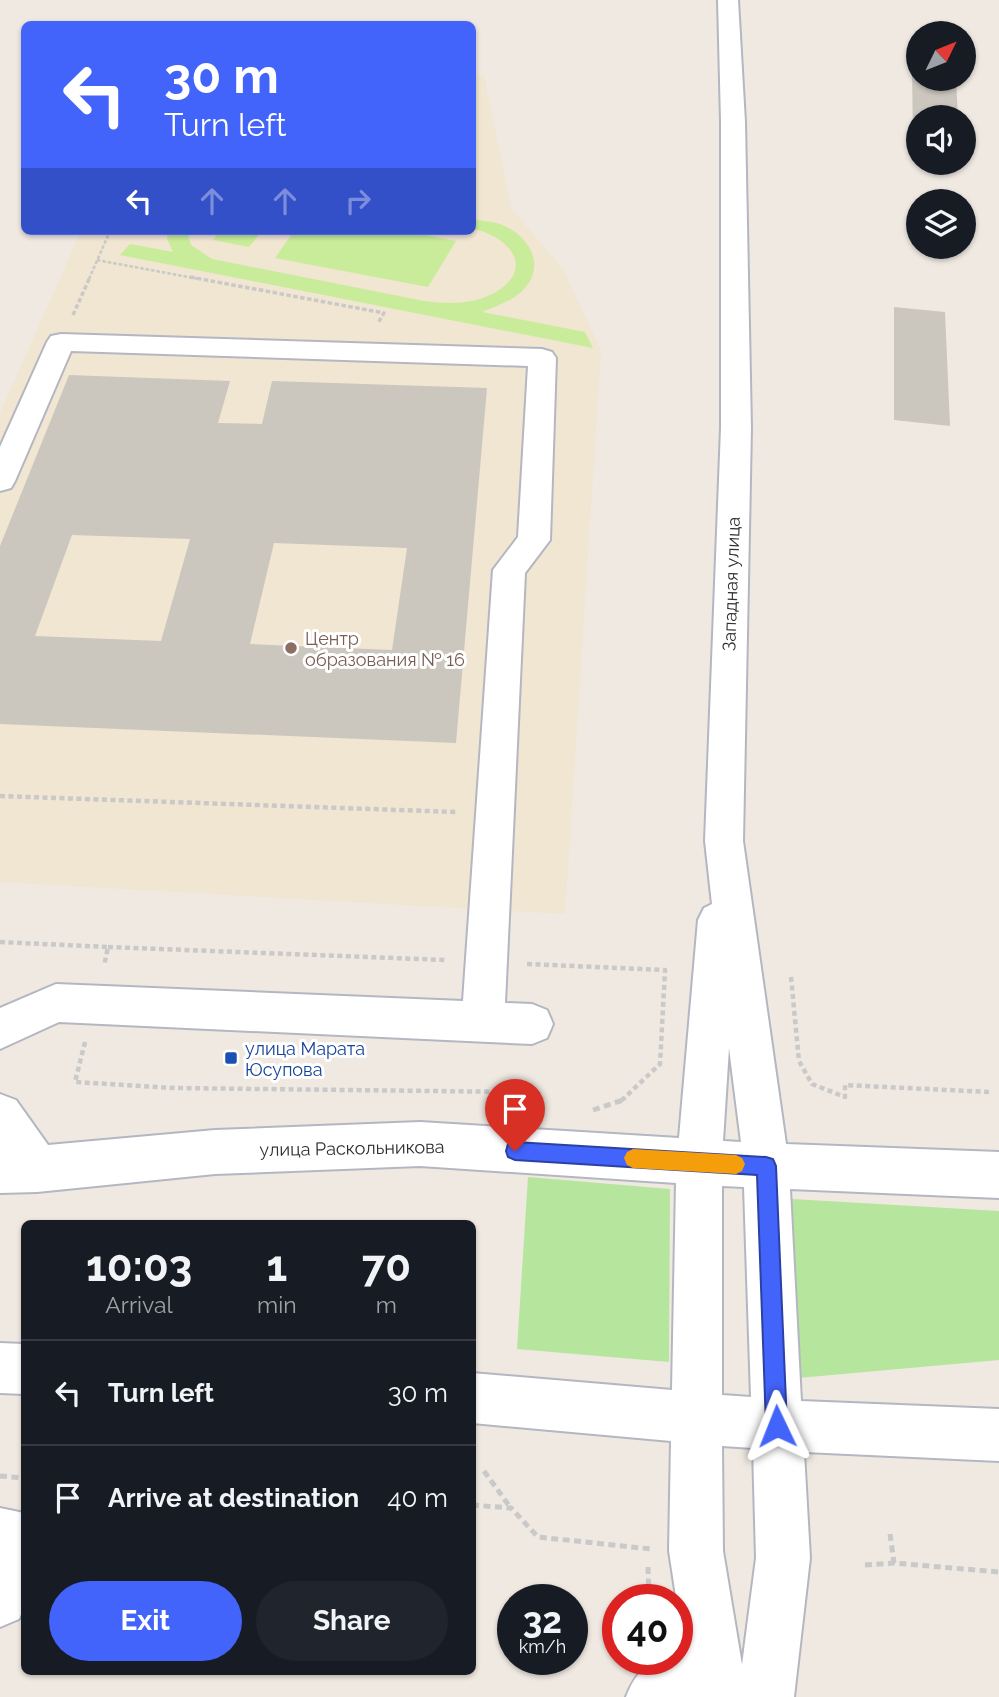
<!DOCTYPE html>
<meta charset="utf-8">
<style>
:root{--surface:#171b24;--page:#20242c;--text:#f1f3f6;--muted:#9ea1a6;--line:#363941;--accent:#4264fb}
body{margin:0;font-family:Raleway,sans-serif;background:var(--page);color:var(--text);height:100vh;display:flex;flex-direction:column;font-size:26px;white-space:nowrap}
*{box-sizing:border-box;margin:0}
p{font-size:23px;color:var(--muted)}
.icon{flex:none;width:38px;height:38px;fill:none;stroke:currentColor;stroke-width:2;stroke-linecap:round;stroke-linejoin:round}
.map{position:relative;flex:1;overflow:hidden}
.details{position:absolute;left:21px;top:1220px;width:455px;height:455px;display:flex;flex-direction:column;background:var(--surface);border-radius:10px;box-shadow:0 2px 5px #0004}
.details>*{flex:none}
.guide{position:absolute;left:21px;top:21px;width:455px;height:214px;border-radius:10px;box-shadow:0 2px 5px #0004;background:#4264fb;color:#fff;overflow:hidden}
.needle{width:46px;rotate:47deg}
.tools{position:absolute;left:906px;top:21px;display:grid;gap:14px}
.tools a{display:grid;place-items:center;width:70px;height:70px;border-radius:50%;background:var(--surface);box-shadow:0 2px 5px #0004;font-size:35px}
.speed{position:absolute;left:497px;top:1584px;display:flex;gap:14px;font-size:35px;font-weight:700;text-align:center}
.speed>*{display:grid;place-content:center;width:91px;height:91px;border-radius:50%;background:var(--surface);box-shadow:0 2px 5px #0004;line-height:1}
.speed small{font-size:18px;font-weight:400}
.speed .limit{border:10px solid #d22;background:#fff;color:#111}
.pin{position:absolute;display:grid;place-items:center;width:60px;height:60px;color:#fff;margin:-72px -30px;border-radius:50% 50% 50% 0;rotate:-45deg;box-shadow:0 0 7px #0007}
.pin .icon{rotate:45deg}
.me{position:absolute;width:77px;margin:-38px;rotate:358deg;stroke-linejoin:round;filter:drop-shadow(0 0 5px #0008)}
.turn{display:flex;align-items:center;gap:24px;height:147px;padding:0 28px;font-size:32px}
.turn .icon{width:91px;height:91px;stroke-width:2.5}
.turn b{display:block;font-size:49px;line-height:60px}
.lanes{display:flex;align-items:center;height:66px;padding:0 28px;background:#0003;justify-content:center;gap:35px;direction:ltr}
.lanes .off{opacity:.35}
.eta{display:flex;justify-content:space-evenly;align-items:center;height:119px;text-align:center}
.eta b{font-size:42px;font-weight:700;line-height:49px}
.action{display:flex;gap:14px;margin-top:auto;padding:14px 28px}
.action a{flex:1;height:80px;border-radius:42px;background:var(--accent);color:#fff;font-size:28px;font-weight:700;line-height:80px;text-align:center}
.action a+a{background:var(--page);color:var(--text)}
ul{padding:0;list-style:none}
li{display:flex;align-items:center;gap:21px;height:105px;padding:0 28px;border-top:2px solid var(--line)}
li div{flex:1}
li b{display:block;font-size:26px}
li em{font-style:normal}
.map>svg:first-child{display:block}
.education{fill:#f0e6d1}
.green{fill:#b6e59e}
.pitch{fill:#c9ec9a}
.building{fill:#cbc7bf;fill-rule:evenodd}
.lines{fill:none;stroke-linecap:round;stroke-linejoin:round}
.minor-casing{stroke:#b4b7c1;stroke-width:4}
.path-far3{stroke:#c9c9c9;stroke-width:2.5;stroke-dasharray:3.5 2;stroke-linecap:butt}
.path-far2{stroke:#c9c9c9;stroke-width:3.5;stroke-dasharray:4.5 2.5;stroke-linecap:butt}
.path-far1{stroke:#c9c9c9;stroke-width:4.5;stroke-dasharray:5 3.5;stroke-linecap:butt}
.path{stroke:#c9c9c9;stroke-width:5;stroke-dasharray:7 4.5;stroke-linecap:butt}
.minor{fill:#fff;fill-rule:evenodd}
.route{fill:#4264fb;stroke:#2b41a3;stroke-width:2}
.slow{fill:#f59e0b}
.education-dot{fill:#8d6e63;stroke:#fff;stroke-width:2.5}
.transit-dot{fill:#1a4fb4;stroke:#fff;stroke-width:2.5}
.labels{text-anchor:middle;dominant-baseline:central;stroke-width:6;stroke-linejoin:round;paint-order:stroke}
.street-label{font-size:18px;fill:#2e2e2e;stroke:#fff}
.education-label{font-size:18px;fill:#785e54;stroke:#fff;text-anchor:start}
.transit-label{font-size:18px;fill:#164399;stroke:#fff;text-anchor:start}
</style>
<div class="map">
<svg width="999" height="1697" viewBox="0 0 999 1697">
<rect width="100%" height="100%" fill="#efe9e1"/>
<!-- education -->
<path class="education" d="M473 74 484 75 511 208 563 269 601 350 565 914 0 882V413L81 231H472Z"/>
<!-- green -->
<path class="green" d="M528 1177 670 1189 669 1362 517 1349Z
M792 1199 999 1211V1360L798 1378Z"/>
<!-- pitch -->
<path class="pitch" d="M473 219C481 221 491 221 500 224 530 235 548 268 521 292 510 302 494 307 482 312L585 332 593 348 120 255 130 244 173 252 167 239 168 231H187L191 245 212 259 424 301C447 304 472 305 494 293 537 269 509 236 473 229Z
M220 231H262L249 247 213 240Z
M294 231H404L456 241 428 287 275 258Z"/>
<!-- building -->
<path class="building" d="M912 68 919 69V79H956L958 117H919V141L913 140Z
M894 307 945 312 950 426 894 420Z
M69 375 230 381 218 423 262 424 272 381 487 388 456 743 0 724V546ZM72 535 190 539 161 641 35 636ZM274 543 407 548 392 650 250 644Z"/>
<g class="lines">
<!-- minor casing -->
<g class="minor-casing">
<path id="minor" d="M718 0H738L745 122 751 428 743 841 786 1144 999 1152V1198L790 1189 801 1401 999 1409V1461L804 1452 810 1558 794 1697H626C636 1671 649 1659 677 1659V1646L683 1642 669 1551 671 1441 472 1423V1373L672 1390 676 1183 420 1166 215 1174 37 1192 0 1193V1094L16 1100 48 1145 215 1130 420 1122 679 1138 698 920 704 908 712 904 705 841 721 428V122ZM729 1048 741 1142 723 1141ZM722 1186 744 1187 751 1397 722 1395ZM722 1446 753 1448 756 1558 742 1665 723 1551Z
M61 334 542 349 552 352 556 358 550 540 525 573 505 1003 532 1004 547 1010 553 1024 547 1038 532 1044 59 1022 0 1049V1008L56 984 463 1001 493 570 518 537 528 366 71 351 15 481 11 488 0 491V447L47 342 51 336Z
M0 1343 24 1344V1394L0 1393Z
M0 1508 24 1513V1607L19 1619 0 1627Z"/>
</g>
<!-- path-far3 -->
<path class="path-far3" d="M97 260 199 279
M89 279 110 231"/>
<!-- path-far2 -->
<path class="path-far2" d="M190 277 384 313 378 323
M73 315 90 277"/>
<!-- path-far1 -->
<path class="path-far1" d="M0 796 456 812
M0 942 108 947 104 966
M108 947 445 960
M527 964 665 970 660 1064 621 1101
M791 977 799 1061 812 1084 845 1097V1085L989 1092
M85 1042 75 1082 175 1088 520 1092"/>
<!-- path -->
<path class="path" d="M593 1110 626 1099
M484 1471 510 1507
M0 1476 24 1478
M472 1505 511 1508 538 1537 651 1549
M890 1534 894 1563
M865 1565 894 1563 999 1572
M648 1567 649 1600"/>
<!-- minor -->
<use href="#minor" class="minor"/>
</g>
<!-- route -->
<path class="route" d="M515 1142 766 1157 773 1159 776 1166 787 1426 784 1433 777 1436 769 1433 766 1426 757 1175 515 1160 508 1157 506 1151 508 1144Z"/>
<!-- slow -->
<path class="slow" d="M633 1149 736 1155 742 1158 745 1164 742 1171 736 1174 633 1168 627 1165 624 1158 627 1152Z"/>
<!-- markers -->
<circle class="education-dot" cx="291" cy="648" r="7"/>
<rect class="transit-dot" x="224" y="1051" width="14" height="14" rx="3.5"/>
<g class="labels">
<!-- street labels -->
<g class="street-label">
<text transform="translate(731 584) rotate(-88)">Западная улица</text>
<text transform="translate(352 1148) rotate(-1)">улица Раскольникова</text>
</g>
<!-- education labels -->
<g class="education-label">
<text x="305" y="638">Центр<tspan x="305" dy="21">образования № 16</tspan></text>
</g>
<!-- transit labels -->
<g class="transit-label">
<text x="245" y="1048">улица Марата<tspan x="245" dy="21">Юсупова</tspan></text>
</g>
</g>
</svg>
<div class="tools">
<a><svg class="needle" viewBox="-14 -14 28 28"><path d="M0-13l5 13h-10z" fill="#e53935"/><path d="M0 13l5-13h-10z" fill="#9ea1a6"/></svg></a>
<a><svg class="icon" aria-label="sound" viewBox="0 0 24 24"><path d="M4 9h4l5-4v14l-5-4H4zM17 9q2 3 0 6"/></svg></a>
<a><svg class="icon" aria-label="layers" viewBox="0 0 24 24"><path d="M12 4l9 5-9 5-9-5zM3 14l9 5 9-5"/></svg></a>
</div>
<div class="speed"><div>32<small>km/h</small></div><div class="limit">40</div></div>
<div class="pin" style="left:515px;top:1151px;background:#d93025"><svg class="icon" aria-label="arrive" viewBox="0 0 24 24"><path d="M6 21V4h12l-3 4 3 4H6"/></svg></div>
<svg class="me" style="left:777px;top:1426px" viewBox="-20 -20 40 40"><path d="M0-17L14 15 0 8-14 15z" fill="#4264fb" stroke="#fff" stroke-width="4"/></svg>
<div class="guide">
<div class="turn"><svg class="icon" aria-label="left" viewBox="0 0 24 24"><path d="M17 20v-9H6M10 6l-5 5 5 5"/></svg><div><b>30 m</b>Turn left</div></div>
<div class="lanes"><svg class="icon" aria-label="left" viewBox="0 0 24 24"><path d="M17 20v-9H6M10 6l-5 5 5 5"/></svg><svg class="icon off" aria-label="ahead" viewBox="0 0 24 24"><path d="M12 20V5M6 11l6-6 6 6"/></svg><svg class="icon off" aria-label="ahead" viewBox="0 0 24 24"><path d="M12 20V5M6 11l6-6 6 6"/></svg><svg class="icon off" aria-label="right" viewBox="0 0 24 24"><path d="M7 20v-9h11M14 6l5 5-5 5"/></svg></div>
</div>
<section class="details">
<div class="eta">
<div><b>10:03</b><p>Arrival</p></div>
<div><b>1</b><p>min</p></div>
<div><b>70</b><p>m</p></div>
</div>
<ul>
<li><svg class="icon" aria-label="left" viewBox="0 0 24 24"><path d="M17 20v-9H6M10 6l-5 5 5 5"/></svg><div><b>Turn left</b></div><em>30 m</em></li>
<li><svg class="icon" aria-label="arrive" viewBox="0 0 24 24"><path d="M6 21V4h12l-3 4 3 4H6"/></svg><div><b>Arrive at destination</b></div><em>40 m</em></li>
</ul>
<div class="action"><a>Exit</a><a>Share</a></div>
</section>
</div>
